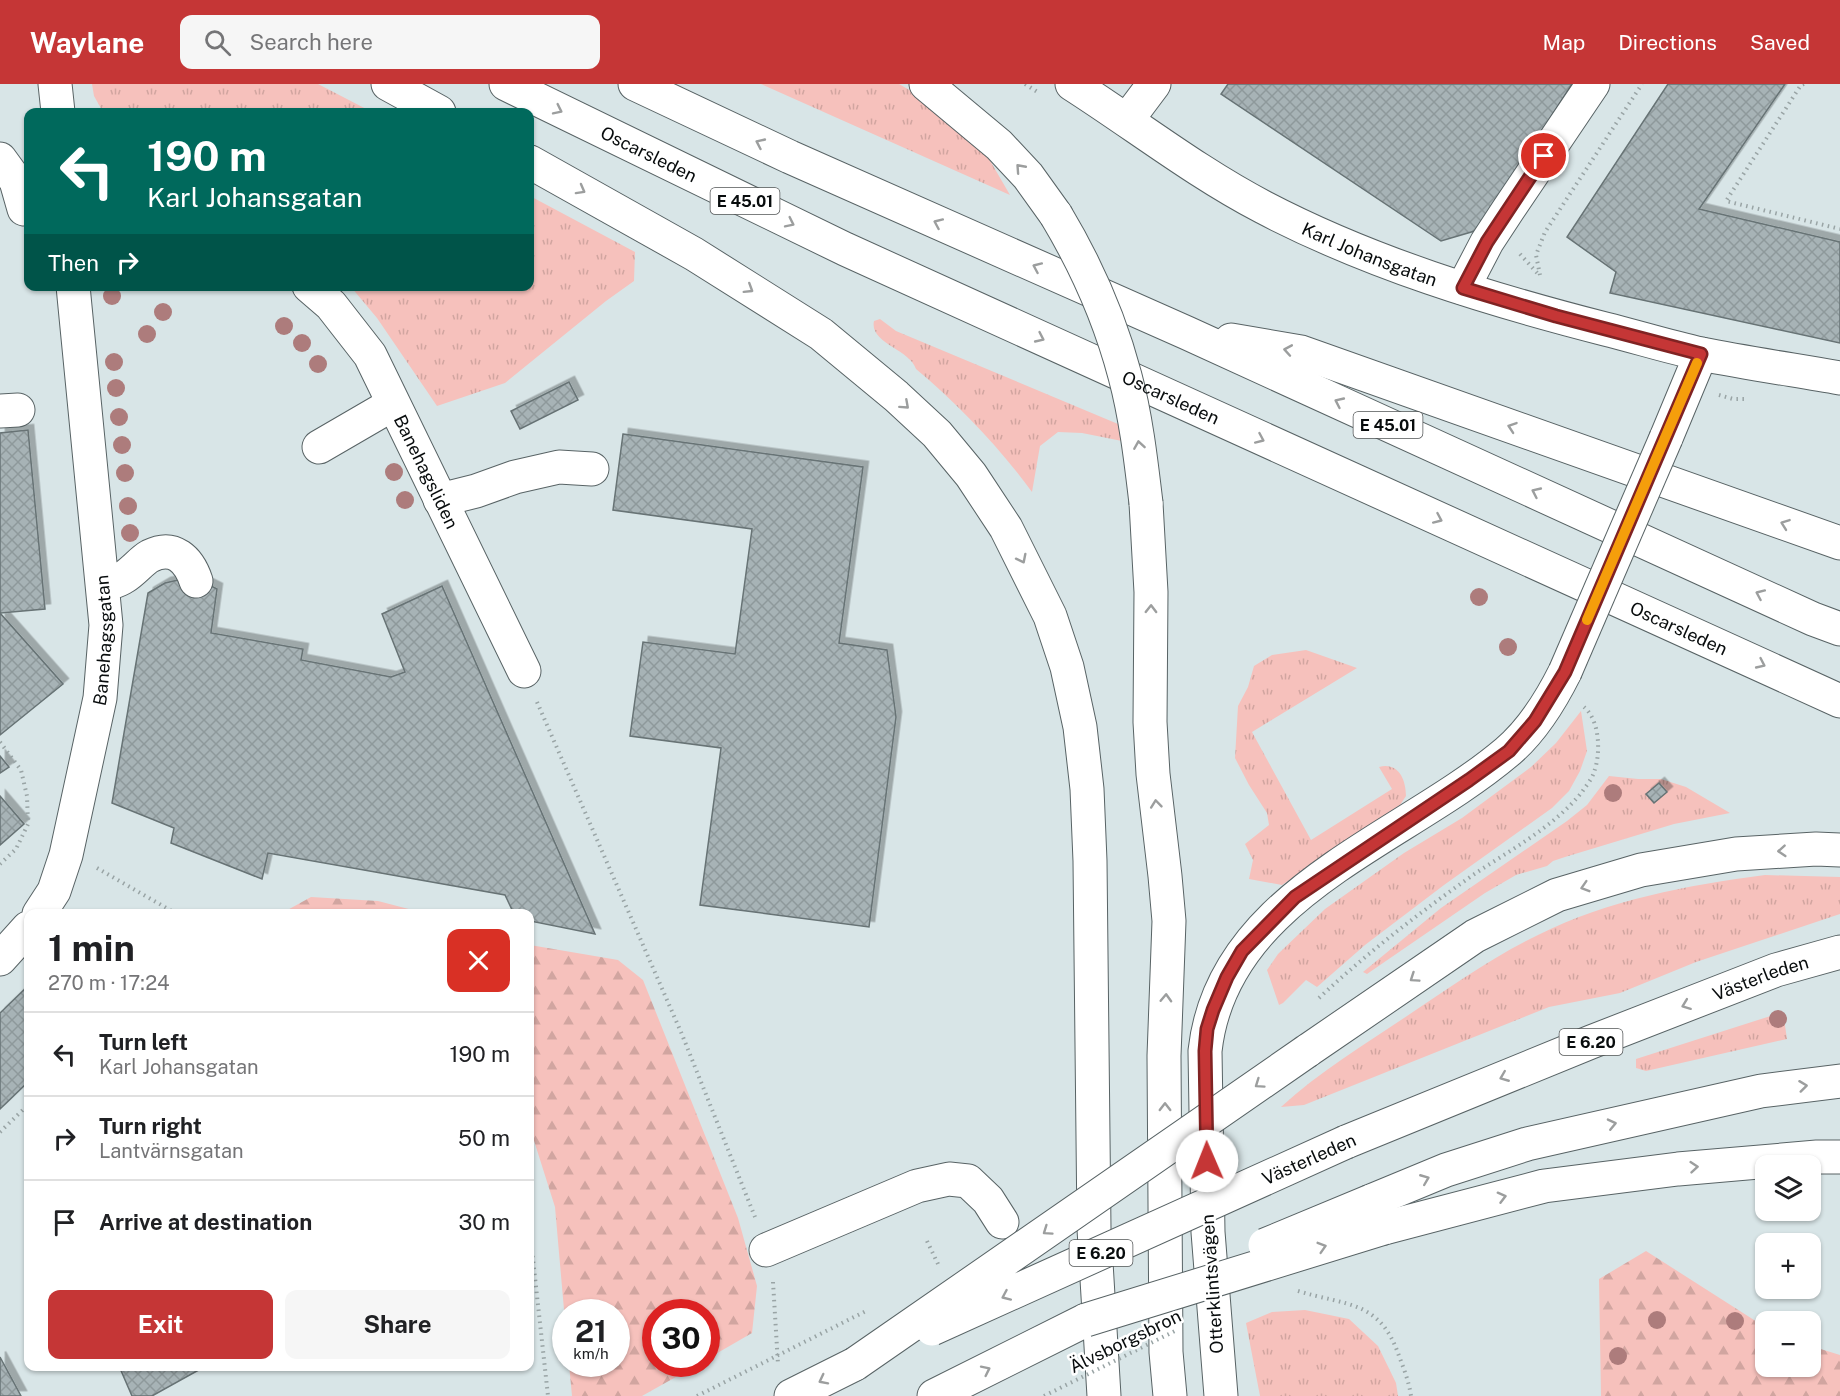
<!DOCTYPE html>
<meta charset="utf-8">
<style>
:root{--surface:#fff;--page:#f6f6f6;--text:#202124;--muted:#757577;--line:#e0e0e0;--accent:#c53636}
body{margin:0;font-family:"Public Sans",sans-serif;background:var(--page);color:var(--text);height:100vh;display:flex;flex-direction:column;font-size:22px;white-space:nowrap}
*{box-sizing:border-box;margin:0}
p{font-size:20px;color:var(--muted)}
.icon{flex:none;width:33px;height:33px;fill:none;stroke:currentColor;stroke-width:2;stroke-linecap:round;stroke-linejoin:round}
.map{position:relative;flex:1;overflow:hidden}
.details{position:absolute;left:24px;top:825px;width:510px;height:462px;display:flex;flex-direction:column;background:var(--surface);border-radius:12px;box-shadow:0 2px 4px #0004}
.details>*{flex:none}
.banner{position:absolute;left:24px;top:24px;width:510px;height:183px;border-radius:12px;box-shadow:0 2px 4px #0004;background:#00695c;color:#fff;overflow:hidden}
.controls{position:absolute;left:1755px;top:1071px;display:grid;gap:12px}
.controls a{display:grid;place-items:center;width:66px;height:66px;border-radius:12px;background:var(--surface);box-shadow:0 2px 4px #0004;font-size:30px}
.speed{position:absolute;left:552px;top:1215px;display:flex;gap:12px;font-size:30px;font-weight:700;text-align:center}
.speed>*{display:grid;place-content:center;width:78px;height:78px;border-radius:50%;background:var(--surface);box-shadow:0 2px 4px #0004;line-height:1}
.speed small{font-size:15px;font-weight:400}
.speed .limit{border:9px solid #d22;background:#fff;color:#111}
.pin{position:absolute;display:grid;place-items:center;width:51px;height:51px;color:#fff;margin:-26px;border:3px solid #fff;border-radius:50%;box-shadow:0 2px 6px #0007}
.me{position:absolute;width:66px;margin:-33px;rotate:359deg;stroke-linejoin:round;filter:drop-shadow(0 0 4px #0008)}
.turn{display:flex;align-items:center;gap:21px;height:126px;padding:0 24px;font-size:27px}
.turn .icon{width:78px;height:78px;stroke-width:2.5}
.turn b{display:block;font-size:42px;line-height:51px}
.then{display:flex;align-items:center;height:57px;padding:0 24px;background:#0003;gap:12px;font-size:22px}
.round{display:grid;place-items:center;flex:none;width:63px;height:63px;border-radius:12px;background:var(--page)}
.overview{display:flex;align-items:center;justify-content:space-between;height:102px;padding:0 24px}
h1{font-size:36px;font-weight:700;line-height:45px}
.primary-button{display:flex;gap:12px;margin-top:auto;padding:12px 24px}
.primary-button a{flex:1;height:69px;border-radius:12px;background:var(--accent);color:#fff;font-size:24px;font-weight:700;line-height:69px;text-align:center}
.primary-button a+a{background:var(--page);color:var(--text)}
ul{padding:0;list-style:none}
li{display:flex;align-items:center;gap:18px;height:84px;padding:0 24px;border-top:2px solid var(--line)}
li div{flex:1}
li b{display:block;font-size:22px}
li em{font-style:normal}
header{display:flex;align-items:center;gap:36px;box-sizing:border-box;height:84px;padding:0 30px;background:var(--accent);color:#fff}
header strong{font-size:28px}
nav{display:flex;gap:33px;margin-inline-start:auto;font-size:21px}
.search{width:420px;height:54px;background:var(--page);display:flex;align-items:center;gap:15px;box-sizing:border-box;padding:0 21px;border-radius:12px;color:var(--muted);font-size:22px}
.map>svg:first-child{display:block}
.grass{fill:url(#grass-tufts)}
.forest{fill:url(#forest-firs)}
.building{fill:url(#building-cross-hatch);stroke:#677375;stroke-width:1.5;filter:url(#shadow)}
.lines{fill:none;stroke-linecap:round;stroke-linejoin:round}
.minor-casing{stroke:#586365;stroke-width:35}
.highway-casing{stroke:#586365;stroke-width:35}
.path{stroke:#99a4a5;stroke-width:4;stroke-dasharray:1.5 4.5;stroke-linecap:butt}
.minor{stroke:#fff;stroke-width:33}
.highway{stroke:#fff;stroke-width:33}
.minor-bridge-casing{stroke:#586365;stroke-width:35;stroke-linecap:butt}
.highway-bridge-casing{stroke:#586365;stroke-width:35;stroke-linecap:butt}
.path-bridge{stroke:#99a4a5;stroke-width:4;stroke-dasharray:1.5 4.5;stroke-linecap:butt}
.minor-bridge{stroke:#fff;stroke-width:33}
.highway-bridge{stroke:#fff;stroke-width:33}
.tree{fill:#ad7c7c}
.oneway{stroke:#9c9e9e}
.route-casing{stroke:#802323;stroke-width:15}
.route{stroke:#c53636;stroke-width:10}
.slow{stroke:#f59e0b;stroke-width:10}
.labels{text-anchor:middle;dominant-baseline:central;stroke-width:5;stroke-linejoin:round;paint-order:stroke}
.shield{fill:#fff;stroke:#525556;stroke-width:1.5}
.shield-label{font-size:16px;font-weight:bold;fill:#080c0d}
.street-label{font-size:18px;fill:#080c0d;stroke:#fff}
</style>
<header>
<strong>Waylane</strong>
<div class="search"><svg class="icon" aria-label="search" viewBox="0 0 24 24"><circle cx="10" cy="10" r="6"/><path d="M15 15l6 6"/></svg>Search here</div>
<nav><a>Map</a><a>Directions</a><a>Saved</a></nav>
</header>
<div class="map">
<svg width="1840" height="1312" viewBox="0 0 1840 1312">
<defs>
<pattern id="grass-tufts" width="24" height="20" patternUnits="userSpaceOnUse" patternTransform="scale(1.5)"><rect width="24" height="20" fill="#f6c1bc"/><path d="M3 7l-1-3M5 7V3M7 7l1-3M15 17l-1-3M17 17v-4M19 17l1-3" fill="none" stroke="#d1a5a0"/></pattern>
<pattern id="forest-firs" width="22" height="20" patternUnits="userSpaceOnUse" patternTransform="scale(1.5)"><rect width="22" height="20" fill="#f6c1bc"/><path d="M5 1l3.5 6h-7zM16 11l3.5 6h-7z" fill="#d1a5a0"/></pattern>
<pattern id="building-cross-hatch" width="8" height="8" patternUnits="userSpaceOnUse" patternTransform="scale(1.5)"><rect width="8" height="8" fill="#a7b3b6"/><path d="M0 0l8 8M0 8l8-8" fill="none" stroke="#8e999b"/></pattern>
<filter id="shadow"><feDropShadow dx="5.5" dy="-5.5" stdDeviation="0" flood-color="#0004"/></filter>
</defs>
<rect width="100%" height="100%" fill="#d8e5e7"/>
<!-- grass -->
<path class="grass" d="M92 0H318L372 28H103L94 12Z
M761 0H899L923 14 981 61 1010 111Z
M530 112 635 168 634 197 606 217 505 299 437 322 377 234 351 203 530 202Z
M880 235 896 247 1118 340 1122 357 1082 349 1058 348 1040 362 1032 408C999 363 959 321 916 285 910 265 869 259 874 237Z
M1306 566 1357 584 1252 648 1311 756 1392 705 1379 683C1398 678 1406 695 1406 712L1400 721 1282 801 1249 795 1253 776 1245 760 1269 741 1267 729 1249 701 1235 674 1238 622 1248 603 1254 582 1272 571Z
M1581 627 1587 667 1580 687 1569 707 1552 724 1444 801 1365 861 1317 903 1306 896 1283 919 1279 921 1267 886 1278 870 1325 825 1404 769 1462 734 1531 683 1556 659Z
M1609 692 1638 695H1661L1686 703 1730 729 1674 740 1565 773 1553 777 1547 782 1516 791 1485 809 1367 890 1363 888 1441 824 1567 737 1587 721Z
M1765 791 1840 793V830L1696 878 1620 909 1549 923 1304 1021 1281 1023C1319 988 1364 961 1407 932 1449 904 1492 873 1538 851 1608 816 1688 801 1765 791Z
M1783 928 1787 955 1646 987 1636 984V975Z
M1305 1226 1349 1235 1378 1262 1396 1299 1398 1312H1260L1246 1239 1272 1228Z"/>
<!-- forest -->
<path class="forest" d="M311 813 378 817 424 829H282Z
M530 861 618 876 643 896 738 1134 757 1202 752 1249 707 1275 706 1228H656V1280H699L642 1312H572L569 1280H616V1228H566L565 1237 555 1123 530 1044Z
M1646 1167 1765 1243 1766 1282H1810L1811 1262 1840 1271V1312H1601L1599 1195Z"/>
<!-- building -->
<path class="building" d="M1228 0H1572L1478 146 1441 157 1221 10Z
M1668 0H1785L1699 125 1840 158V259L1610 209 1616 188 1567 153Z
M569 298 578 316 520 345 511 327Z
M28 346 45 525 0 529 63 600 0 651V349Z
M623 350 863 383 839 559 887 566 896 633 869 843 700 821 721 664 630 652 643 558 735 570 752 445 613 426Z
M178 496 203 498 217 505 211 549 303 565 301 576 391 593 405 588 382 530 442 502 595 850 530 837V830H514L505 811 268 769 262 795 171 759 174 744 112 719 148 509 165 499Z
M0 672 9 683 0 689Z
M1659 699 1667 708 1654 719 1646 710Z
M0 712 24 740 0 761Z
M28 902V998L0 1025V929Z
M0 1273 21 1312H0Z
M119 1282H206L152 1312H132Z"/>
<g class="lines">
<!-- minor casing -->
<g class="minor-casing">
<g id="minor">
<path d="M55 0 58 28"/>
<path id="s1" d="M1072 0C1136 41 1196 88 1263 123 1370 179 1488 215 1605 245 1637 253 1669 263 1701 270 1747 279 1794 286 1840 294"/>
<path d="M1127 36 1154 0"/>
<path d="M0 75 16 97 24 125"/>
<path id="s2" d="M309 202 331 221 370 271 524 587"/>
<path d="M1463 204 1487 158 1508 126 1593 0"/>
<path d="M0 327 18 326"/>
<path d="M1666 354 1701 270"/>
<path d="M319 363 393 320"/>
<path d="M440 416 476 407 515 393 559 383 592 385"/>
<path d="M103 502C110 499 118 497 124 493 134 487 141 477 150 472 174 460 189 476 196 497"/>
<path id="s3" d="M39 830 54 807 66 771 100 614 106 541 73 202"/>
<path d="M0 875 28 844"/>
<path d="M766 1166 917 1102 949 1095 968 1097 988 1116 1002 1138"/>
<path d="M1221 1312 1208 1148 1205 967C1222 810 1402 757 1507 668 1532 647 1551 616 1565 588"/>
</g>
</g>
<!-- highway casing -->
<g class="highway-casing">
<g id="highway">
<path d="M388 0 439 28"/>
<path id="s4" d="M506 0 845 165 1840 617"/>
<path d="M635 0 790 73 1187 249 1813 535 1840 545"/>
<path d="M926 0 999 61 1028 92 1056 131"/>
<path d="M530 78 694 170 821 250 896 312 937 350 971 391 1006 444 1050 532 1067 583 1080 643 1087 705 1090 777 1094 1145 1104 1312"/>
<path d="M1231 256 1301 268 1840 459"/>
<path d="M1146 419 1151 508 1150 638 1153 690 1165 792 1169 837 1164 972 1166 1268 1170 1312"/>
<path d="M1307 967 1475 852 1557 811 1641 786 1736 770 1816 765 1840 766"/>
<path id="s5" d="M1346 1058 1591 958 1776 886 1840 868"/>
<path d="M1371 1117 1446 1086 1527 1060 1761 1007 1840 997"/>
<path d="M1384 1144 1544 1102 1678 1085 1817 1073H1840"/>
<path d="M791 1312 855 1280"/>
<path d="M934 1312 1086 1236"/>
</g>
</g>
<!-- path -->
<path class="path" d="M1025 0 1039 9
M1804 0 1801 1 1726 117 1840 145
M1520 170 1539 191
M1540 191 1536 171 1545 148 1642 0
M1719 311 1733 315H1744
M537 618 681 948 755 1133
M0 658 21 686 27 712 28 740 16 765 0 780
M97 784 177 830
M1319 914C1367 869 1419 829 1473 791 1510 766 1554 743 1582 708 1586 702 1592 695 1594 688 1601 670 1600 636 1584 623
M0 1048 28 1021
M530 1148 548 1312
M927 1157 938 1180
M773 1198 778 1280
M1298 1207C1347 1222 1380 1216 1399 1272 1404 1285 1409 1298 1411 1312"/>
<!-- minor -->
<use href="#minor" class="minor"/>
<!-- highway -->
<use href="#highway" class="highway"/>
<!-- minor-bridge casing -->
<g class="minor-bridge-casing">
<path id="minor-bridge" d="M1565 588 1666 354"/>
</g>
<!-- highway-bridge casing -->
<g class="highway-bridge-casing">
<path id="highway-bridge" d="M1056 131C1086 181 1110 235 1125 292 1136 333 1141 377 1146 419
M1265 1161 1371 1117
M1086 1236 1384 1144
M932 1245 1346 1058
M855 1280 1307 967"/>
</g>
<!-- path-bridge -->
<path class="path-bridge" d="M697 1312 866 1227
M1044 1312 1175 1247"/>
<!-- minor-bridge -->
<use href="#minor-bridge" class="minor-bridge"/>
<!-- highway-bridge -->
<use href="#highway-bridge" class="highway-bridge"/>
</g>
<!-- trees -->
<g class="tree">
<circle cx="112" cy="212" r="9"/>
<circle cx="163" cy="228" r="9"/>
<circle cx="284" cy="242" r="9"/>
<circle cx="147" cy="250" r="9"/>
<circle cx="302" cy="259" r="9"/>
<circle cx="114" cy="278" r="9"/>
<circle cx="318" cy="280" r="9"/>
<circle cx="116" cy="304" r="9"/>
<circle cx="119" cy="333" r="9"/>
<circle cx="122" cy="361" r="9"/>
<circle cx="394" cy="388" r="9"/>
<circle cx="125" cy="389" r="9"/>
<circle cx="405" cy="416" r="9"/>
<circle cx="128" cy="422" r="9"/>
<circle cx="130" cy="449" r="9"/>
<circle cx="1479" cy="513" r="9"/>
<circle cx="1508" cy="563" r="9"/>
<circle cx="1613" cy="709" r="9"/>
<circle cx="1778" cy="935" r="9"/>
<circle cx="1657" cy="1236" r="9"/>
<circle cx="1735" cy="1237" r="9"/>
<circle cx="1618" cy="1272" r="9"/>
</g>
<!-- one-way arrows -->
<defs><path id="oneway-chevron" d="M-2-3.5L2.5 0L-2 3.5" fill="none" stroke-width="1.6" stroke-linecap="round" stroke-linejoin="round" transform="scale(1.5)"/></defs>
<g class="oneway">
<use href="#oneway-chevron" transform="translate(558 26) rotate(26)"/>
<use href="#oneway-chevron" transform="translate(760 59) rotate(-155)"/>
<use href="#oneway-chevron" transform="translate(1020 84) rotate(-132)"/>
<use href="#oneway-chevron" transform="translate(581 106) rotate(29)"/>
<use href="#oneway-chevron" transform="translate(790 139) rotate(26)"/>
<use href="#oneway-chevron" transform="translate(938 139) rotate(-156)"/>
<use href="#oneway-chevron" transform="translate(1037 183) rotate(-156)"/>
<use href="#oneway-chevron" transform="translate(749 205) rotate(32)"/>
<use href="#oneway-chevron" transform="translate(1040 254) rotate(25)"/>
<use href="#oneway-chevron" transform="translate(1288 266) rotate(-170)"/>
<use href="#oneway-chevron" transform="translate(1339 318) rotate(-155)"/>
<use href="#oneway-chevron" transform="translate(905 321) rotate(42)"/>
<use href="#oneway-chevron" transform="translate(1512 343) rotate(-161)"/>
<use href="#oneway-chevron" transform="translate(1260 355) rotate(24)"/>
<use href="#oneway-chevron" transform="translate(1139 361) rotate(-99)"/>
<use href="#oneway-chevron" transform="translate(1536 408) rotate(-155)"/>
<use href="#oneway-chevron" transform="translate(1438 435) rotate(24)"/>
<use href="#oneway-chevron" transform="translate(1785 440) rotate(-160)"/>
<use href="#oneway-chevron" transform="translate(1022 475) rotate(63)"/>
<use href="#oneway-chevron" transform="translate(1760 510) rotate(-156)"/>
<use href="#oneway-chevron" transform="translate(1151 525) rotate(-89)"/>
<use href="#oneway-chevron" transform="translate(1761 580) rotate(25)"/>
<use href="#oneway-chevron" transform="translate(1156 720) rotate(-96)"/>
<use href="#oneway-chevron" transform="translate(1782 767) rotate(176)"/>
<use href="#oneway-chevron" transform="translate(1585 803) rotate(163)"/>
<use href="#oneway-chevron" transform="translate(1414 894) rotate(146)"/>
<use href="#oneway-chevron" transform="translate(1166 914) rotate(-88)"/>
<use href="#oneway-chevron" transform="translate(1686 921) rotate(159)"/>
<use href="#oneway-chevron" transform="translate(1504 993) rotate(158)"/>
<use href="#oneway-chevron" transform="translate(1259 1000) rotate(145)"/>
<use href="#oneway-chevron" transform="translate(1803 1002) rotate(-7)"/>
<use href="#oneway-chevron" transform="translate(1165 1023) rotate(-90)"/>
<use href="#oneway-chevron" transform="translate(1612 1040) rotate(-13)"/>
<use href="#oneway-chevron" transform="translate(1694 1083) rotate(-5)"/>
<use href="#oneway-chevron" transform="translate(1425 1095) rotate(-22)"/>
<use href="#oneway-chevron" transform="translate(1502 1113) rotate(-15)"/>
<use href="#oneway-chevron" transform="translate(1047 1147) rotate(145)"/>
<use href="#oneway-chevron" transform="translate(1322 1163) rotate(-17)"/>
<use href="#oneway-chevron" transform="translate(1006 1212) rotate(156)"/>
<use href="#oneway-chevron" transform="translate(986 1286) rotate(-26)"/>
<use href="#oneway-chevron" transform="translate(823 1296) rotate(153)"/>
</g>
<g class="lines">
<!-- route casing -->
<g class="route-casing">
<path id="route" d="M1207 1077 1205 967 1207 945 1213 926 1227 893 1242 867 1295 813 1469 696 1509 667 1535 637 1565 588 1701 270 1556 232 1463 204 1487 158 1544 72"/>
</g>
<!-- route -->
<use href="#route" class="route"/>
<!-- slow -->
<path class="slow" d="M1587 536 1697 279"/>
</g>
<g class="labels">
<!-- shield labels -->
<g class="shield">
<rect x="710.5" y="104" width="69" height="26" rx="4.5"/>
<rect x="1353.5" y="328" width="69" height="26" rx="4.5"/>
<rect x="1559.5" y="945" width="63" height="26" rx="4.5"/>
<rect x="1069.5" y="1156" width="63" height="26" rx="4.5"/>
</g>
<g class="shield-label">
<text x="745" y="117">E 45.01</text>
<text x="1388" y="341">E 45.01</text>
<text x="1591" y="958">E 6.20</text>
<text x="1101" y="1169">E 6.20</text>
</g>
<!-- street labels -->
<g class="street-label">
<text stroke="none"><textPath href="#s4" startOffset="159">Oscarsleden</textPath></text>
<text stroke="none"><textPath href="#s1" startOffset="344">Karl Johansgatan</textPath></text>
<text stroke="none"><textPath href="#s4" startOffset="735">Oscarsleden</textPath></text>
<text stroke="none"><textPath href="#s2" startOffset="222">Banehagsliden</textPath></text>
<text stroke="none"><textPath href="#s4" startOffset="1293">Oscarsleden</textPath></text>
<text stroke="none"><textPath href="#s3" startOffset="284">Banehagsgatan</textPath></text>
<text stroke="none"><textPath href="#s5" startOffset="446">Västerleden</textPath></text>
<text transform="translate(1309 1075) rotate(-24)">Västerleden</text>
<text transform="translate(1212 1200) rotate(-94)">Otterklintsvägen</text>
<text transform="translate(1125 1257) rotate(-26)">Älvsborgsbron</text>
</g>
</g>
</svg>
<div class="controls">
<a><svg class="icon" aria-label="layers" viewBox="0 0 24 24"><path d="M12 4l9 5-9 5-9-5zM3 14l9 5 9-5"/></svg></a>
<a>+</a>
<a>−</a>
</div>
<div class="speed"><div>21<small>km/h</small></div><div class="limit">30</div></div>
<div class="pin" style="left:1544px;top:72px;background:#d93025"><svg class="icon" aria-label="arrive" viewBox="0 0 24 24"><path d="M6 21V4h12l-3 4 3 4H6"/></svg></div>
<svg class="me" style="left:1207px;top:1077px" viewBox="-20 -20 40 40"><circle r="19" fill="#fff"/><path d="M0-13L10 11 0 6-10 11z" fill="#c53636"/></svg>
<div class="banner">
<div class="turn"><svg class="icon" aria-label="left" viewBox="0 0 24 24"><path d="M17 20v-9H6M10 6l-5 5 5 5"/></svg><div><b>190 m</b>Karl Johansgatan</div></div>
<div class="then">Then<svg class="icon" aria-label="right" viewBox="0 0 24 24"><path d="M7 20v-9h11M14 6l5 5-5 5"/></svg></div>
</div>
<section class="details">
<div class="overview"><div><h1>1 min</h1><p>270 m · 17:24</p></div><a class="round" style="background:#d93025;color:#fff"><svg class="icon" aria-label="close" viewBox="0 0 24 24"><path d="M6 6l12 12M18 6L6 18"/></svg></a></div>
<ul>
<li><svg class="icon" aria-label="left" viewBox="0 0 24 24"><path d="M17 20v-9H6M10 6l-5 5 5 5"/></svg><div><b>Turn left</b><p>Karl Johansgatan</p></div><em>190 m</em></li>
<li><svg class="icon" aria-label="right" viewBox="0 0 24 24"><path d="M7 20v-9h11M14 6l5 5-5 5"/></svg><div><b>Turn right</b><p>Lantvärnsgatan</p></div><em>50 m</em></li>
<li><svg class="icon" aria-label="arrive" viewBox="0 0 24 24"><path d="M6 21V4h12l-3 4 3 4H6"/></svg><div><b>Arrive at destination</b></div><em>30 m</em></li>
</ul>
<div class="primary-button"><a>Exit</a><a>Share</a></div>
</section>
</div>
